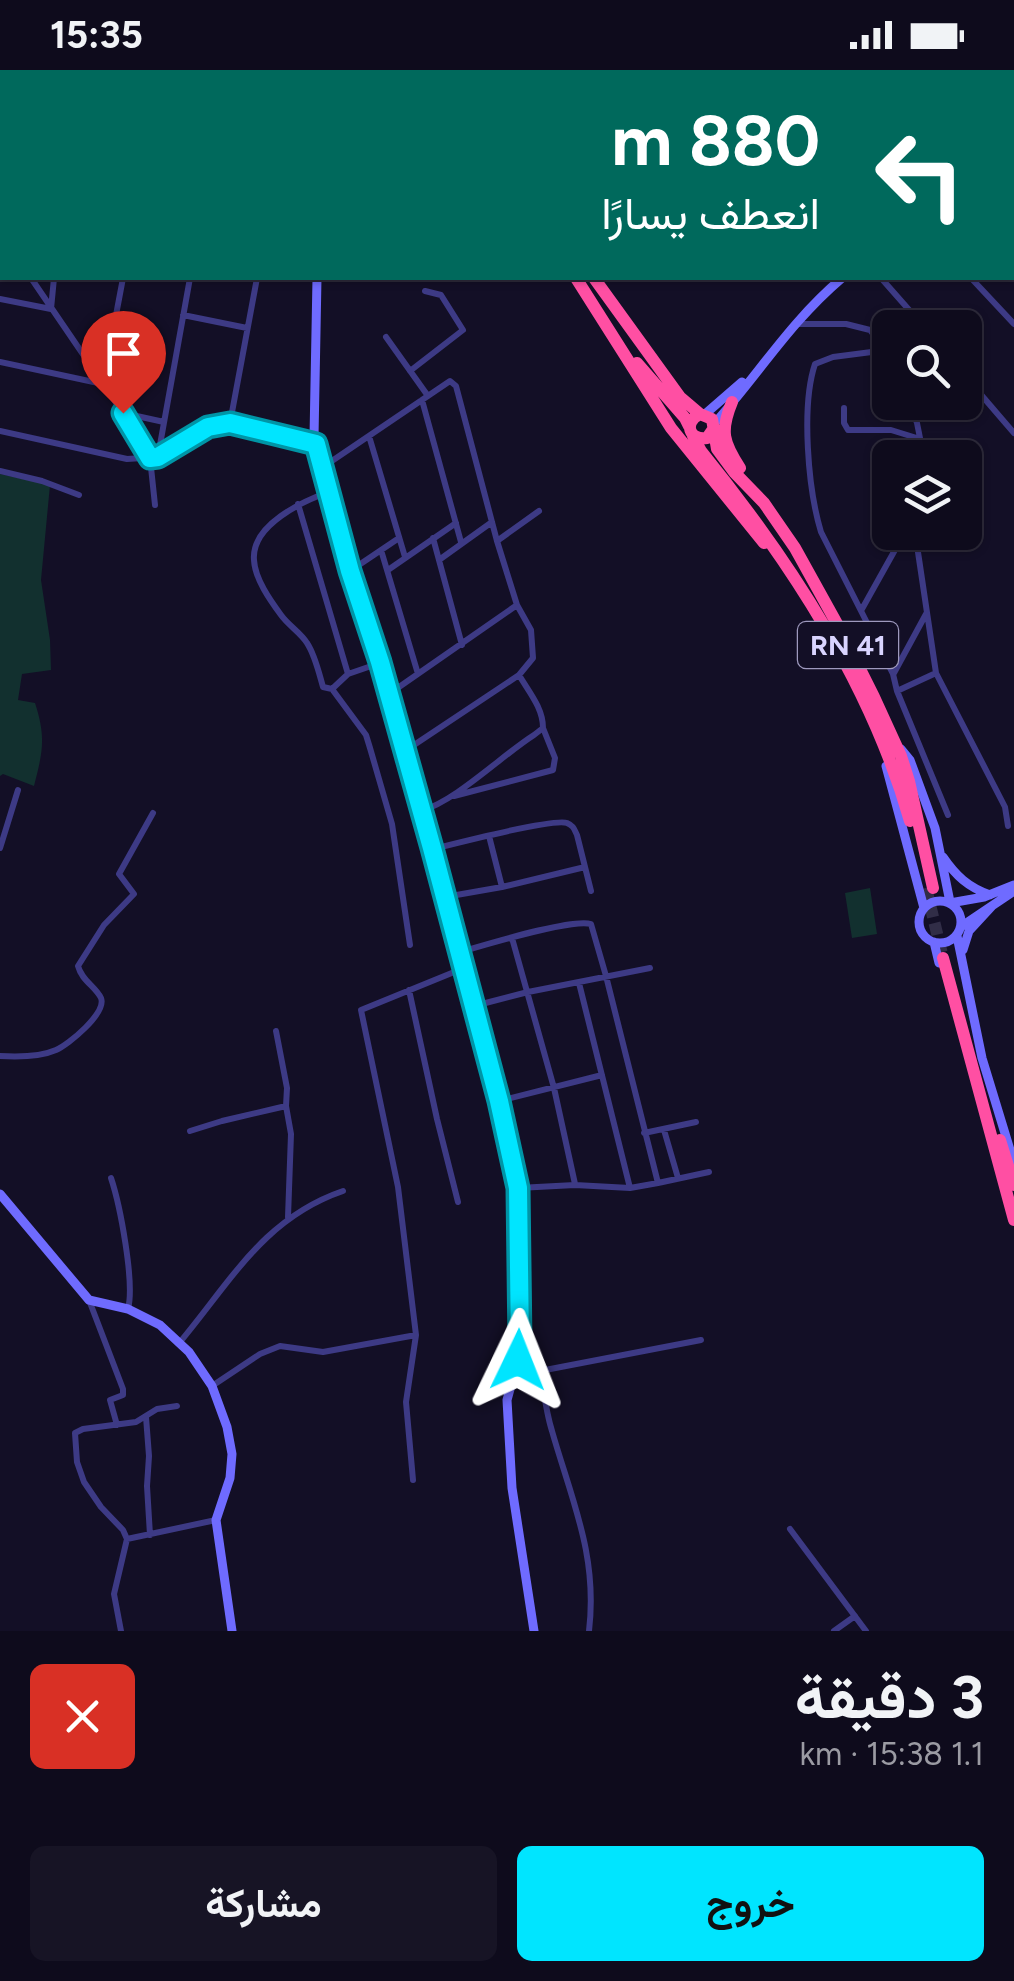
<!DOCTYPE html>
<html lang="ar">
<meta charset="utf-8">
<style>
:root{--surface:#0e0b1c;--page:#171425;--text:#f1f3f6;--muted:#9b9ba3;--line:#2e2b3b;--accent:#00e5ff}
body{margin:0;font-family:Figtree,Vazirmatn,sans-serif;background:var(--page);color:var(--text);direction:rtl;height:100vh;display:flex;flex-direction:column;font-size:38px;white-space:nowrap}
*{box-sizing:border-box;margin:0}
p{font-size:32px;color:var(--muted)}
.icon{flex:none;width:55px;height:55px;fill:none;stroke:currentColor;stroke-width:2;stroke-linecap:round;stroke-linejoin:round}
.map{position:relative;height:1561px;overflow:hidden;direction:ltr}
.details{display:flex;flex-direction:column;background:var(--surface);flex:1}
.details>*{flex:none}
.top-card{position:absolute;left:0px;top:0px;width:1015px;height:210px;box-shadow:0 2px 8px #0004,0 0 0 2px var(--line);direction:rtl;background:#00695c;color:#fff;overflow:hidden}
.buttons{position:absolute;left:872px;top:240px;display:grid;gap:20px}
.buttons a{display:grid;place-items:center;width:110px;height:110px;border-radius:15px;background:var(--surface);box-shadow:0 2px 8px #0004,0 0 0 2px var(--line);font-size:50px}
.pin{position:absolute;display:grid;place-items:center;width:85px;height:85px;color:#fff;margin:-102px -42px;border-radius:50% 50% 50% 0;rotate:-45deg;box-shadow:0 0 10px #0007}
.pin .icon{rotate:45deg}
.me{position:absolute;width:110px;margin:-55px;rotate:2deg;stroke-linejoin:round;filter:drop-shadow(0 0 8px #0008)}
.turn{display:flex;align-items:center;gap:35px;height:210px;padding:0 30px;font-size:45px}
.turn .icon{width:130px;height:130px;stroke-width:2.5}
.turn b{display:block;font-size:70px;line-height:85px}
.round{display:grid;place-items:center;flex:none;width:105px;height:105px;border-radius:15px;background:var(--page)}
.head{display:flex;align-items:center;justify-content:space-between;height:170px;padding:0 30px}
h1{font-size:60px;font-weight:700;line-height:75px}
.primary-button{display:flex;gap:20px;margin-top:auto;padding:20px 30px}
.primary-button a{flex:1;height:115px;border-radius:15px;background:var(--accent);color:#111;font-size:40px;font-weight:700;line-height:115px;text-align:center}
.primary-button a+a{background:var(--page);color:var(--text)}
.status{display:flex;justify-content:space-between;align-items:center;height:70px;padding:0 50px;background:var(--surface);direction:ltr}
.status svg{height:28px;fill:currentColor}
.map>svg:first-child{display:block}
.green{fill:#12302f}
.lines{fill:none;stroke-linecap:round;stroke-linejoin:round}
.highway-tunnel{stroke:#312d47;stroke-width:12;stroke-dasharray:12 6;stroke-linecap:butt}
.street{stroke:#3d3a85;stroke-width:6}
.secondary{stroke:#6f6bff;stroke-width:9}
.highway{stroke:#ff4fa3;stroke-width:12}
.route-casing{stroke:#0095a6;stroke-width:25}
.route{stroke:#00e5ff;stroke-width:18}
.labels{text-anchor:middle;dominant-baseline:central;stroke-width:8;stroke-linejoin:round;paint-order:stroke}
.shield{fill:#130f26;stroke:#9e99be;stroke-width:2.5}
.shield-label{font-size:28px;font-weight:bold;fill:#d9d4ff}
</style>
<div class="status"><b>15:35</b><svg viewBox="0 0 49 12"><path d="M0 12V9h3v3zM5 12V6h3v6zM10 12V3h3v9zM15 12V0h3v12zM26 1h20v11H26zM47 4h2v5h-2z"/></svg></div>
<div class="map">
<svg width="1014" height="1561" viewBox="0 0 1014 1561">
<rect width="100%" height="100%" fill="#130f26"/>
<!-- green -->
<path class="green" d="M0 404 50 415 41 510 50 570 51 600 22 604 18 630 35 633C46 667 43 681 34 716L3 704 0 706Z
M870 818 877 864 852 868 845 823Z"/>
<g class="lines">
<!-- highway-tunnel -->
<path class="highway-tunnel" d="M926 818 943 888"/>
<!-- street -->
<path class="street" d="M45 0 47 2
M170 0 174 2
M705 0 706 2
M789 0 791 2
M876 0 877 2
M1011 0V2
M120 2 122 0
M194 2 195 0
M266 2 268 0
M566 2V0
M606 2 610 0
M909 2 916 0
M928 2 931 0
M1012 11 1014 16
M1012 197 1014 196
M31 208 123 343 150 388 155 435
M881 208 925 258
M971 208 1014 254
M0 229 51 239 54 208
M183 245 247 258
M795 254H846L870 260 890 286
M386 267 428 326
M887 280 833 287 815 294C801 336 808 419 821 462L893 604 897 621 948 745
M0 292 103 314 123 208
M410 301 463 260 441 225 425 221
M965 306 1014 363
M422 330 461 472
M909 332 917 353 924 388
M844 338V353L848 360H891L920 369
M123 343 164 352
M230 353 257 208
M0 361 127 389 158 387 208 357 230 353 316 374
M369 366 405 487
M158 386 190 208
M904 388V382L911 376H922
M323 397 450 311 456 316 497 471 517 535 531 560 533 588 519 605
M0 401 42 411 79 425
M329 422C303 431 251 455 254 490 255 509 270 530 281 545 288 555 301 563 307 573 315 585 319 603 323 617L332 619 366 665 370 678 392 754 410 875
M298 434 348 604
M915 462 936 603 1005 737 1008 756
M433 468 462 575
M497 471 539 441
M381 480 418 604
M439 490 492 452
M388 500 456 453
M350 501 399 468
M862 539 905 462
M894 603 926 544
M332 619 348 604 380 593
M897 621 936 603
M389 624 517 535
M405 681 519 605C529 622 543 638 543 658L534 665C501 686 456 731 421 741
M454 726 553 700 555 688 543 658
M489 766 502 817
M0 778 18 720
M433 779C453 774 554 748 567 753 574 756 574 759 577 765L591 821
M445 827 502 817 585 797
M512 868 554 1018 575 1114
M460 882C485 875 572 848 591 854L606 906 658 1113 630 1118 575 1115 518 1118
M579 913 630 1118
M409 920 437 1049 458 1132
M474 936 528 922 650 898
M276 961 287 1018 286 1036 291 1064 288 1147
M0 986C17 987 40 987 56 980 68 975 107 943 101 928 95 916 82 911 78 896L104 855 134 824 119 804 153 743
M499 1031 602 1005
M664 1060 678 1108
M190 1061 222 1051 286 1036
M644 1063 696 1052
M111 1108C120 1135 135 1213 128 1239
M658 1113 709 1102
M89 1230 123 1319V1325L110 1330 117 1355
M180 1272C231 1211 264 1148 343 1121
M520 1275 531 1278 537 1284C543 1309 544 1336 552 1361 572 1431 598 1486 589 1561
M540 1301 701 1270
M212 1316 260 1284 280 1276 323 1282 416 1265
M146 1347 149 1386 147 1416 150 1465
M413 1410 406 1332 416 1265 398 1117 361 940 464 898
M790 1459 866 1561
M127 1469 216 1450
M121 1561 114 1524 127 1469 123 1460 101 1437 84 1412 77 1392 75 1363 83 1359 136 1352 157 1339 177 1336
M834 1561 855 1546"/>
<!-- secondary -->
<path class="secondary" d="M0 158 2 162
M1012 202 1014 203
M317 208 314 367 350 501 380 593 433 779 499 1031 518 1118 520 1283 507 1330 512 1418 534 1561
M704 345 742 312
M714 354C759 304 789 253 842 208
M901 679 910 690 935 758 950 832
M886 696 924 838
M943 787C956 806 968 817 990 825
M919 852a21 21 0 1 1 42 0a21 21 0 1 1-42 0Z
M950 833 984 827 1014 815
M962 856 1014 821
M957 866 982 988 1014 1093
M934 872 939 893
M963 880 969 861 993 835
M0 1124 89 1230 128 1239 160 1255 189 1282 212 1316 227 1357 232 1384 230 1408 216 1450 232 1561"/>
<!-- highway -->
<path class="highway" d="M417 0 419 2
M447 0 449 2
M576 208 671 358 764 473
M594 208 680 327 700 344
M637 293 685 348 689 356
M732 332C720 361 723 372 740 398
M714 358 707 368C689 371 683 352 700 344L712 349 717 379 734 402 764 433 795 478 841 561 874 627 901 686 909 711 933 818
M693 366 701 381C790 491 871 614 910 751
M943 888 1014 1150
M1000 1070 1014 1115"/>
</g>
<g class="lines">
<!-- route casing -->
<g class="route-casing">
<path id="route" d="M123 343 150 388 158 387 208 357 230 353 316 374 350 501 380 592 432 778 499 1031 518 1118 520 1275 518 1290"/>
</g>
<!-- route -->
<use href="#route" class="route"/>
</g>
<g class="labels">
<!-- shield labels -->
<rect class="shield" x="798" y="552" width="100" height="46" rx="8"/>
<g class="shield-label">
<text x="848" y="575">RN 41</text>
</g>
</g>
</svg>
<div class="buttons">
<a><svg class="icon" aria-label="search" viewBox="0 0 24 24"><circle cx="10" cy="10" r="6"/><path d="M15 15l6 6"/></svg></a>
<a><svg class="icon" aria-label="layers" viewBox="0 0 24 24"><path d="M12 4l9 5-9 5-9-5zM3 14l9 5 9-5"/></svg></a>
</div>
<div class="pin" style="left:123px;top:343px;background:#d93025"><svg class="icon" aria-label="arrive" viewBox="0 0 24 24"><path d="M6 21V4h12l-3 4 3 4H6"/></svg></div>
<svg class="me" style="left:518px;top:1290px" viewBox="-20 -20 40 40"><path d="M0-17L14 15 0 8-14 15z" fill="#00e5ff" stroke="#fff" stroke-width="4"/></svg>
<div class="top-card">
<div class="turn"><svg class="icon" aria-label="left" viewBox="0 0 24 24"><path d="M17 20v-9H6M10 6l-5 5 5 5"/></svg><div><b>880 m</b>انعطف يسارًا</div></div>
</div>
</div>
<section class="details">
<div class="head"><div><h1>3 دقيقة</h1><p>1.1 km · 15:38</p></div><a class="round" style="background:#d93025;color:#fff"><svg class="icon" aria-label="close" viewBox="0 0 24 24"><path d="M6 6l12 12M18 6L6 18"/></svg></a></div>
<div class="primary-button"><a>خروج</a><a>مشاركة</a></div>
</section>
